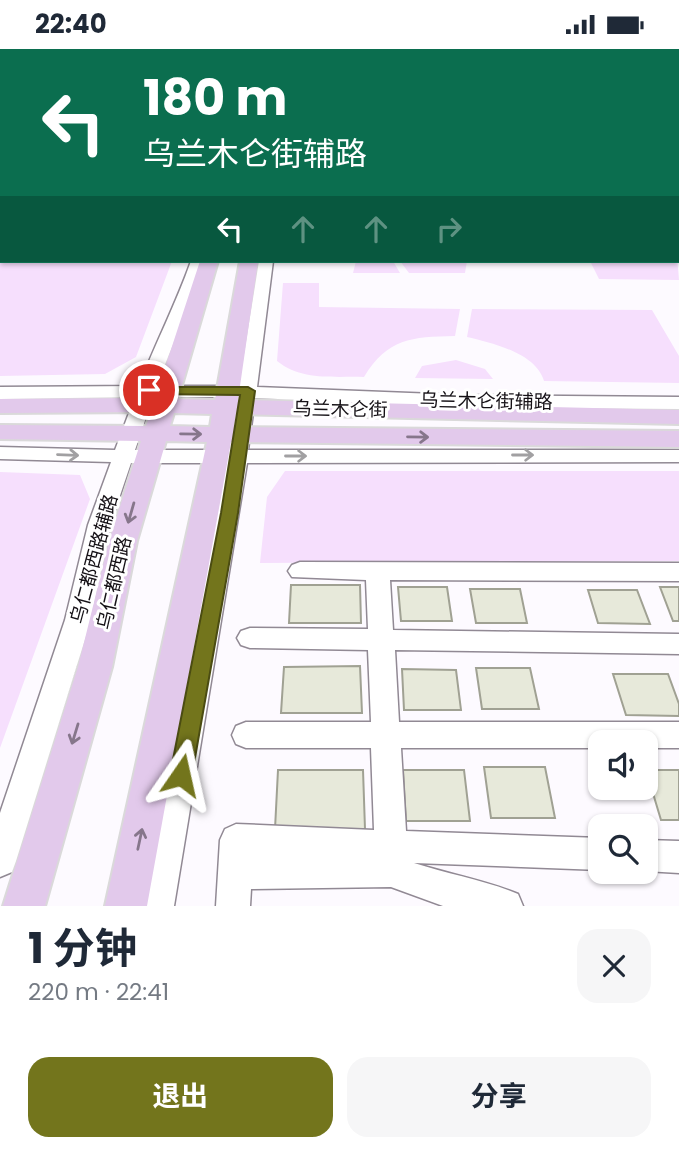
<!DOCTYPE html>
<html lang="zh">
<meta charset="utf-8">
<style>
:root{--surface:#fff;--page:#f6f6f7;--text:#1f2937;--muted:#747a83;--accent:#73751c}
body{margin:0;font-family:Poppins,"Noto Sans SC",sans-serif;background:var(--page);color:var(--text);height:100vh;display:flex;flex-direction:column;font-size:26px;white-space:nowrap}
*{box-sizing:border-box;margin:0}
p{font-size:23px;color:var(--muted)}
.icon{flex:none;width:38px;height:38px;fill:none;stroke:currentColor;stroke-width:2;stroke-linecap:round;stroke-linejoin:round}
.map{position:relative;height:857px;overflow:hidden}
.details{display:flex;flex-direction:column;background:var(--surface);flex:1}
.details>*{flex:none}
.banner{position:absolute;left:0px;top:0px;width:679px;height:214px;box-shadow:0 2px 5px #0004;background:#0b6e4f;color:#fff;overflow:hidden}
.tools{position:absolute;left:588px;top:681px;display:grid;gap:14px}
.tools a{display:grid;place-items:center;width:70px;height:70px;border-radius:14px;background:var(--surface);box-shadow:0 2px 5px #0004;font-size:35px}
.pin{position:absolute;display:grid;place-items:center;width:60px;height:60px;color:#fff;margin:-30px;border:4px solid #fff;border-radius:50%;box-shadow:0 2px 7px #0007}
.me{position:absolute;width:77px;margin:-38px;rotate:11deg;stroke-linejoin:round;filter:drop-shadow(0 0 5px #0008)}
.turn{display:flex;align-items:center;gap:24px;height:147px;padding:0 28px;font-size:32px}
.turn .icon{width:91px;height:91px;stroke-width:2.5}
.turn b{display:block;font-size:49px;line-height:60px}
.lanes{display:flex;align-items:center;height:66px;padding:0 28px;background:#0003;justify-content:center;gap:35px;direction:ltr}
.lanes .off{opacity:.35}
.round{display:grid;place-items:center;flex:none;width:74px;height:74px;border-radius:21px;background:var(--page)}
.head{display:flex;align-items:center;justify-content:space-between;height:119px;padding:0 28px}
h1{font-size:42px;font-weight:700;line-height:52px}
.button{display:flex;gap:14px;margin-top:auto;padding:14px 28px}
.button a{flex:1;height:80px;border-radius:21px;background:var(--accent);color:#fff;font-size:28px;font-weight:700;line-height:80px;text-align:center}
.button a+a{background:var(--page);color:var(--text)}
.status{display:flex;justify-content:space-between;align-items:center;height:49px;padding:0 35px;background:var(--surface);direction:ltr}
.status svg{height:19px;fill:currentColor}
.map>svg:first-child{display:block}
.green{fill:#f6dffd}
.building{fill:#e7e9da;stroke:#a0a193;stroke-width:2}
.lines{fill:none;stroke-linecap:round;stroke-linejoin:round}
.minor-casing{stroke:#918994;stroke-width:3}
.major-casing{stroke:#dad9da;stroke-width:4}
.minor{fill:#fff;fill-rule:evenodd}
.major{fill:#e2c9eb;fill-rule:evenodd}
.oneway{stroke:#86768b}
.oneway2{stroke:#a1a0a2}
.route{fill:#73751c;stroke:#4b4c12;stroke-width:2}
.labels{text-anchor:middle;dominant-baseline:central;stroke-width:6;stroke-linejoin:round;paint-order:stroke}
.street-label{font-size:19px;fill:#151116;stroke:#fff}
</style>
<div class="status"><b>22:40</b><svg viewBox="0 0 49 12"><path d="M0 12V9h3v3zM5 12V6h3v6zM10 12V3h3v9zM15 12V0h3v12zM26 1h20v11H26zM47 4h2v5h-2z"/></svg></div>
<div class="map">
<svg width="679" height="857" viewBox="0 0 679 857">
<rect width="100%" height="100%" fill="#fdfaff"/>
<!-- green -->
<path class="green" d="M0 0H250L2 2V212H172L136 308 105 325 0 327Z
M677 207 679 231 599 230 590 212H677Z
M356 212H393L400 224H353Z
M400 212H467L465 224H409Z
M283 234H319V258L460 260 455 287C411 288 388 289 364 328 333 327 302 332 277 312Z
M472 260 652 261 679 307V334L544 332C536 304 492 294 467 288Z
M456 311 485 320 493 330 415 329 422 317Z
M285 422H679V512L260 514 267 448Z
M0 423 80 426 90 450 0 699Z"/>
<!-- building -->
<path class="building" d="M291 536H360L361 574H289Z
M398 538H447L452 572H401Z
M660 538H679V572H673Z
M470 540H520L527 574H476Z
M588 541H637L650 575 598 574Z
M360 617 362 664H281L284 618Z
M476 619H530L539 660H482Z
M402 620 456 621 461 661H404Z
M613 625H668L679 655V667L626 666Z
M484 718H545L555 769H491Z
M278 721H363L365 780H275Z
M403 721H464L470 772H406Z
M646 721H679V771H661Z"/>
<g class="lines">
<!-- minor casing -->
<g class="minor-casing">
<path id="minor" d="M258 0H266L257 2Z
M296 0H304V2H296Z
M677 3H679V7H677Z
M2 24V30L0 31V25Z
M677 100H679V106H677Z
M0 105H2V111H0Z
M191 212H205C192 255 172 294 157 337H239L259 212H273L257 338 461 346 679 348V360L461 358 255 349 248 401H679V413L247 414 174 857H140L226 414H131L110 476 91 571 16 812 12 823 0 828V764L65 571 88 476 111 413 0 410V398L115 401 135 348 0 350V338L139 337C155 295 176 255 191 212ZM153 348H237L228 401H135Z
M300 513 679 514V532L390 531 393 581 679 585V605L395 601 399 673H679V699H646V693H600V699H401L406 782 600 789V821L414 814C448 825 485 831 518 845L523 857H443L391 838 251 840 250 857H216L220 791 225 780 236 775 374 781 371 699H246L236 695 232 686 236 677 246 673H371L368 601 250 599 241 596 237 589 241 582 250 579 368 580 366 531 292 528 288 522 292 516Z
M646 791 679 792V824L645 822Z"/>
</g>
<!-- major casing -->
<g class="major-casing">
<path id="major" d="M268 0H278L267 2Z
M200 212H218L178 350 215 351 240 212H258L238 351 679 361V375L236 365 234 378 679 382V398L231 393 147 857H105L207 393 166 392 137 492 112 618 45 857H3L78 618 109 492 141 392 0 390V376L146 377 151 363 0 364V350L155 349ZM174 364 212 365 210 378 170 377Z"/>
</g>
<!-- minor -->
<use href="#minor" class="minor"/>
<!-- major -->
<use href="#major" class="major"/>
</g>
<!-- one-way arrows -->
<defs><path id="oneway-shaft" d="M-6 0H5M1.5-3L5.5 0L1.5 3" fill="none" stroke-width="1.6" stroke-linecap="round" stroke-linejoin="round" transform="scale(1.75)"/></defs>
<g class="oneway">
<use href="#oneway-shaft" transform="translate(191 385) rotate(1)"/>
<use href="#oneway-shaft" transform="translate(418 388) rotate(1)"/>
<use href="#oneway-shaft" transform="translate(131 464) rotate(106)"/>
<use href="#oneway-shaft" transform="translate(75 685) rotate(107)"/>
<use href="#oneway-shaft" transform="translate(140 790) rotate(-78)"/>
</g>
<g class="oneway2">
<use href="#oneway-shaft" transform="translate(68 406) rotate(2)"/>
<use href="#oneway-shaft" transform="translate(523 406)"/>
<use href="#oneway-shaft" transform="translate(296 407)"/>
</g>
<!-- route -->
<path class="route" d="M144 338H248L255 342 238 464 192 726 189 733 181 736 173 733 170 726 221 464 240 346 149 345 142 341Z"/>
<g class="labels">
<!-- street labels -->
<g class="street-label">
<text transform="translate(486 352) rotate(1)">乌兰木仑街辅路</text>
<text transform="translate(340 360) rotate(1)">乌兰木仑街</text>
<text transform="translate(94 510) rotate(-75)">乌仁都西路辅路</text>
<text transform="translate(114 534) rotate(-77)">乌仁都西路</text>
</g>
</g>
</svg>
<div class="tools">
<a><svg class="icon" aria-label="sound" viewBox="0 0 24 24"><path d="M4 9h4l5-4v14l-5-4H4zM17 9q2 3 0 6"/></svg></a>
<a><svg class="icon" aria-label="search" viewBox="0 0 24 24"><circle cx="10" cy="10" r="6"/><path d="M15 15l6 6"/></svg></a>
</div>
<div class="pin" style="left:149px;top:341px;background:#d93025"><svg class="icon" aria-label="arrive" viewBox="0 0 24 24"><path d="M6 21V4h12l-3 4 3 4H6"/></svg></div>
<svg class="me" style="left:181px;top:726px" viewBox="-20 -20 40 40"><path d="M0-17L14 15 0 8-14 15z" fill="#73751c" stroke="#fff" stroke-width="4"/></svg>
<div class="banner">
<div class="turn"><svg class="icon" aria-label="left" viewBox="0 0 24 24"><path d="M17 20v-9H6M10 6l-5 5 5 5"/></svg><div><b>180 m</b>乌兰木仑街辅路</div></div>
<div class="lanes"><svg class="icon" aria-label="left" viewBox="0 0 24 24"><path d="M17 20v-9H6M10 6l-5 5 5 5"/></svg><svg class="icon off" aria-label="ahead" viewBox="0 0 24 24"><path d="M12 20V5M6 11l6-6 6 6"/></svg><svg class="icon off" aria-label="ahead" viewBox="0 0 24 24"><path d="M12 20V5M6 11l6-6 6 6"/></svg><svg class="icon off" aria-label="right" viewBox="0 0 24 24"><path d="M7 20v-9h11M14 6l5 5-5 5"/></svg></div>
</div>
</div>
<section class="details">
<div class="head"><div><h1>1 分钟</h1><p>220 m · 22:41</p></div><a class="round"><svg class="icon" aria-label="close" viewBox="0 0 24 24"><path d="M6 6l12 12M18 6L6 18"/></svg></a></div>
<div class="button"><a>退出</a><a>分享</a></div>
</section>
